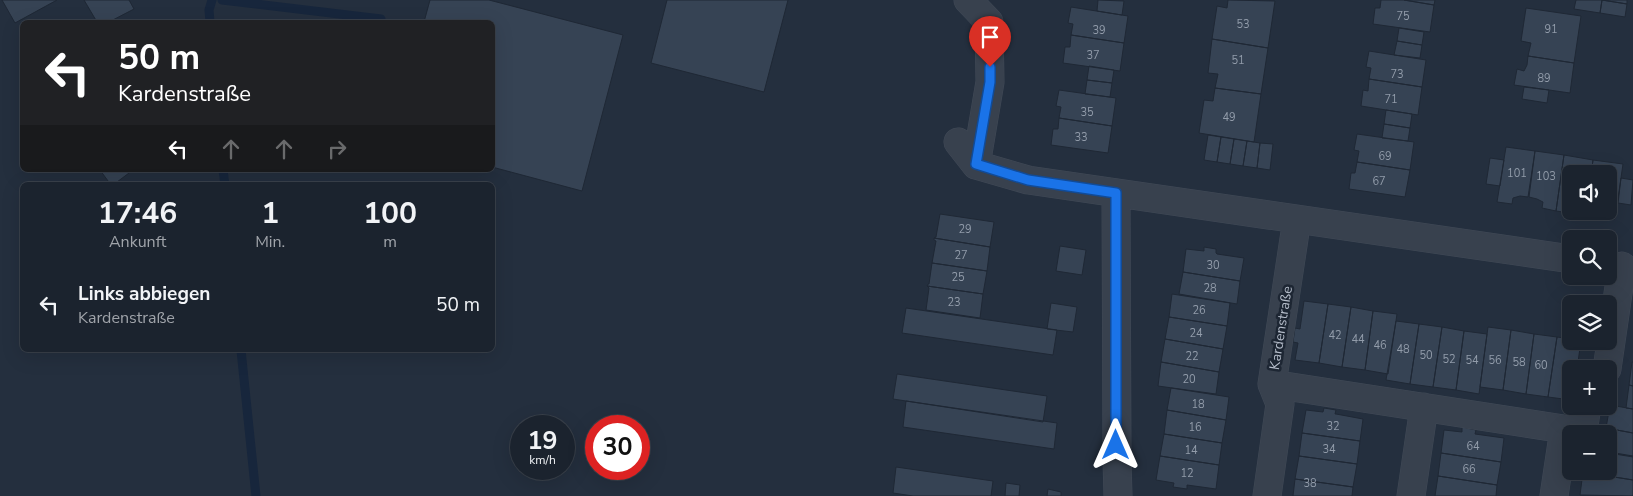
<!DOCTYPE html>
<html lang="de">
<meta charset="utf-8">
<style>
:root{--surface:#1b232e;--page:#242b36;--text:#f1f3f6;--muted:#a0a4aa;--line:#39404a}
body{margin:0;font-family:"Nunito Sans",sans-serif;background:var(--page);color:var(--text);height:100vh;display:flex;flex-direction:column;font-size:19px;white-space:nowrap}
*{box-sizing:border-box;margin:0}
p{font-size:16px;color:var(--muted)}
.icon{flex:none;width:28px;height:28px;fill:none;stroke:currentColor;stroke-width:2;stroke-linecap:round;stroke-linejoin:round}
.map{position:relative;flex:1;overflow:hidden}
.details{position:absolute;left:20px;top:182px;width:475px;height:170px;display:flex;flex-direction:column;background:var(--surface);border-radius:8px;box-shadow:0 5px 20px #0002,0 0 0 1px var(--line)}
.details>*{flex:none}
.banner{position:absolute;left:20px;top:20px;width:475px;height:152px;border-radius:8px;box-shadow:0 5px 20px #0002,0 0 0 1px var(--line);background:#202124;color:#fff;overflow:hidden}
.fabs{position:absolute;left:1562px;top:165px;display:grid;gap:10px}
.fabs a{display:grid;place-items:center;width:55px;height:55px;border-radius:8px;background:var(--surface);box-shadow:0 5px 20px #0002,0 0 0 1px var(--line);font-size:25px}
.speed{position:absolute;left:510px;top:415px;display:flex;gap:10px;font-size:25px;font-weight:700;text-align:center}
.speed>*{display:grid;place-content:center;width:65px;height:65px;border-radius:50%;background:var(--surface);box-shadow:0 5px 20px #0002,0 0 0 1px var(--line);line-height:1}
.speed small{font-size:12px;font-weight:400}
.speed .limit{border:8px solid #d22;background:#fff;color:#111}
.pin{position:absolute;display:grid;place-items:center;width:42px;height:42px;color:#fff;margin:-51px -21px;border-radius:50% 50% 50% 0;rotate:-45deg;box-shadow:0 0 5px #0007}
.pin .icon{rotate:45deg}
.me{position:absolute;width:55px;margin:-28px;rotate:0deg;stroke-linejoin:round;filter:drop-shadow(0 0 4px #0008)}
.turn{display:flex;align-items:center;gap:18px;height:105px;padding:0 15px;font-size:22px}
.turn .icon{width:65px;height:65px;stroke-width:2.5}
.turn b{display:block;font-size:35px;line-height:42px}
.lanes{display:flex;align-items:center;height:48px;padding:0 15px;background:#0003;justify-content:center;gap:25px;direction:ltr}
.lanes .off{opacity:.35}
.eta{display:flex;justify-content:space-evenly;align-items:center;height:85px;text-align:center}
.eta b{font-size:30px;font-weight:700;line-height:35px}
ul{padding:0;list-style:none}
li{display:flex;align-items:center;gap:15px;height:75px;padding:0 15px}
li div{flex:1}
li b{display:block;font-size:19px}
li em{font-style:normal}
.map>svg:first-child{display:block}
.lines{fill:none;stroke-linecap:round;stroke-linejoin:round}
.stream{stroke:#17263c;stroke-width:9}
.building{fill:#364354;stroke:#1f2835}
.minor-casing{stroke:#414a57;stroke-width:29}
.minor{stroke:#38414e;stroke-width:28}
.route-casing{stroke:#114b97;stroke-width:12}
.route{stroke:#1a73e8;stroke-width:9}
.labels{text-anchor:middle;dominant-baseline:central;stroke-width:5;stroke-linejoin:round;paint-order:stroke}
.number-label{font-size:11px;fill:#929caa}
.street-label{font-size:14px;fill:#b4bcc9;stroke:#1d2633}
</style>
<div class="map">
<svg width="1633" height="496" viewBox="0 0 1633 496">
<rect width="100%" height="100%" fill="#242f3e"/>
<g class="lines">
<!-- stream -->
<path class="stream" d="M222 0 381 19
M210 22 209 10 212 0
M223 170 225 185
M241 350 256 496"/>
</g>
<!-- building -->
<path class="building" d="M2 0H57L15 23Z
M84 0H129L134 9 109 22H97Z
M430 0H489L623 35 582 191 492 167V22H424Z
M667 0H788L764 92 651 63Z
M1098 0 1124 1 1122 15 1097 11Z
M1228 0 1275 1 1268 48 1212 39 1217 6 1227 8Z
M1381 0H1404L1434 5 1430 32 1373 24 1375 8H1380Z
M1404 0H1435L1434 5Z
M1576 0H1602L1600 13 1574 9Z
M1602 0H1627V4Z
M1602 0 1627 4 1625 17 1600 13Z
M1071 7 1128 16 1124 43 1071 35 1073 24 1068 23Z
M1526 8 1581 16 1574 63 1528 56 1531 43 1521 41Z
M1399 28 1424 32 1422 45 1397 41Z
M1071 35 1124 43 1120 71 1063 63 1065 47H1070Z
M1212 39 1268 48 1261 94 1215 88 1218 74 1208 73Z
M1397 41 1422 45 1420 58 1394 55Z
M1369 51 1426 60 1422 87 1369 79 1371 68 1366 67Z
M1528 56 1574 63 1570 93 1514 85 1517 69 1524 71 1527 65Z
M1089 66 1114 70 1112 83 1087 80Z
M1369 79 1422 87 1418 115 1361 106 1363 90 1368 91Z
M1087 80 1112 83 1110 97 1085 94Z
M1524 87 1549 90 1547 103 1522 99Z
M1215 88 1261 94 1254 142 1199 133 1204 100 1213 101Z
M1059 90 1116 98 1112 126 1059 118 1061 107 1056 106Z
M1386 110 1412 114 1410 128 1384 124Z
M1059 118 1112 126 1108 153 1051 145 1053 129H1058Z
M1384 124 1410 128 1408 141 1382 138Z
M1357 134 1414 142 1410 170 1357 162 1359 151 1354 150Z
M1208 135 1221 137 1217 162 1204 160Z
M1221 137 1234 139 1230 164 1217 162Z
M1234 139 1247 141 1243 166 1230 164Z
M1247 141 1260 143 1257 168 1243 166Z
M1260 143 1273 144 1270 170 1257 168Z
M1506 147 1535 151 1528 197 1520 196 1513 198 1512 204 1497 202Z
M1535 151 1564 155 1556 211 1542 208 1543 202 1537 199 1529 197Z
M1564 155 1593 160 1591 174H1571L1570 213 1556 211Z
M1490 158 1504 160 1500 186 1486 184Z
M1593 160 1623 164 1615 219 1599 217 1600 211H1609V174H1591Z
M1357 162 1410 170 1405 197 1349 189 1351 173H1355Z
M100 170H133L113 185H111Z
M1621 178 1633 180 1631 205 1618 203Z
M940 214 994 222 990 247 934 238 936 237Z
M934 238 990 247 987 271 932 263 936 241 934 240Z
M1060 246 1086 250 1082 275 1056 271Z
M1204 247 1216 249V253L1217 254 1244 258 1240 281 1183 272 1186 249 1204 251Z
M932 263 987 271 983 294 927 286 928 284H929Z
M1183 272 1240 281 1237 304 1179 294Z
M927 286 983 294 980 318 926 310 929 288Z
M1172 294 1230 303 1227 326 1169 317Z
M1304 301 1328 304 1319 363 1295 360 1298 343 1293 342 1295 328 1300 329Z
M1051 303 1077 307 1073 332 1047 329Z
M1328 304 1351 307 1342 367 1319 363Z
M1351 307 1373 311 1365 370 1342 367Z
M906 308 1057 330 1053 355 902 333Z
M1373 311 1397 314 1388 374 1365 370Z
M1169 317 1227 326 1223 349 1165 339Z
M1396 321 1419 324 1410 384 1386 380Z
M1419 324 1442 327 1433 387 1410 384Z
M1442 327 1464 331 1456 390 1433 387Z
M1488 327 1511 330 1503 390 1480 387Z
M1511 330 1534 334 1526 394 1503 390Z
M1464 331 1487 334 1479 394 1456 390Z
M1534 334 1557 337 1548 397 1526 394Z
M1557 337 1571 339V341H1581L1577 369H1571V400L1548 397Z
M1165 339 1223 349 1219 372 1161 362Z
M1161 362 1219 372 1216 394 1158 386Z
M1632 362H1633V386L1629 385Z
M897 374 1047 396 1043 422 893 399Z
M1629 385 1633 386V409L1626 408Z
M1171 388 1229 397 1226 420 1167 410Z
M906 401 1057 423 1054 449 903 427Z
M1610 405 1633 409V433L1606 428Z
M1324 408 1336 410 1335 414H1336L1363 419 1360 441 1302 433 1306 410 1323 412Z
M1167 410 1226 420 1222 443 1164 434Z
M1462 427 1476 430 1475 434 1504 438 1501 462 1441 453 1444 430 1462 432Z
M1606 428 1633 433V456L1609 452V434H1605Z
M1302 433 1360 441 1357 464 1299 456Z
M1164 434 1222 443 1219 465 1160 456Z
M1441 453 1501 462 1497 485 1438 476Z
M1609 453 1633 457V480L1583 472 1609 471Z
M1160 456 1219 465 1216 489 1187 485V489L1173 487 1174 483 1156 480Z
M1299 456 1357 464 1353 487 1295 479Z
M896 467 993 481 991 496H913L893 493Z
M1583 472 1633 480V496L1580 495Z
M1438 476 1497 485 1496 496H1435Z
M1295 479 1353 487 1352 496H1293Z
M1006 483 1020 485 1019 496H1005Z
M1048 489 1061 492V496H1047Z"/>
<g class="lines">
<!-- minor casing -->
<g class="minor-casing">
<path id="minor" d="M968 0 989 22 990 82 976 165
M958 142 976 165 1028 180 1571 259
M1116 193 1117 460 1118 496
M1607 369 1622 266
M1272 384 1583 432 1587 406
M1267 496 1280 404 1272 384 1297 219
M1411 496 1424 407
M1554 496 1564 429"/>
</g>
<!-- minor -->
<use href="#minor" class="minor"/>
</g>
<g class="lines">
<!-- route casing -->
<g class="route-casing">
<path id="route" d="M990 67V82L976 164 1028 180 1116 193V445"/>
</g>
<!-- route -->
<use href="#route" class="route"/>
</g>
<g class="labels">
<!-- number labels -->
<g class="number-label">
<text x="1403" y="16">75</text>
<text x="1243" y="24">53</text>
<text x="1551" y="29">91</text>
<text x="1099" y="30">39</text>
<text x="1093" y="55">37</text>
<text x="1238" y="60">51</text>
<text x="1397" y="74">73</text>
<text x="1544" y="78">89</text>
<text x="1391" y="99">71</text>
<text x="1087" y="112">35</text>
<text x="1229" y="117">49</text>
<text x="1081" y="137">33</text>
<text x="1385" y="156">69</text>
<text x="1517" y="173">101</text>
<text x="1546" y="176">103</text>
<text x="1379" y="181">67</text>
<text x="965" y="229">29</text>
<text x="961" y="255">27</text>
<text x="1213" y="265">30</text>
<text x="958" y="277">25</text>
<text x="1210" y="288">28</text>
<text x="954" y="302">23</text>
<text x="1199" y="310">26</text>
<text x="1196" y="333">24</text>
<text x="1335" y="335">42</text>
<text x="1358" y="339">44</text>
<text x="1380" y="345">46</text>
<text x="1403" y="349">48</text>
<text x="1426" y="355">50</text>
<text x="1192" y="356">22</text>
<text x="1449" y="359">52</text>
<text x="1472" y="360">54</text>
<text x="1495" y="360">56</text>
<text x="1519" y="362">58</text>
<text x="1541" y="365">60</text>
<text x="1189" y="379">20</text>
<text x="1198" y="404">18</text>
<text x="1333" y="426">32</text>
<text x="1195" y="427">16</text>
<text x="1473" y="446">64</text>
<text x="1329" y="449">34</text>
<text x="1191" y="450">14</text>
<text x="1469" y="469">66</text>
<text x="1187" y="473">12</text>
<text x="1310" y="483">38</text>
</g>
<!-- street labels -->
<g class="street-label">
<text transform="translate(1281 328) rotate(-81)">Kardenstraße</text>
</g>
</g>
</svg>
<div class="fabs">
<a><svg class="icon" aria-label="sound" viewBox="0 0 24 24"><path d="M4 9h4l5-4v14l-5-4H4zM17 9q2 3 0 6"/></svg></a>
<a><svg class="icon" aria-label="search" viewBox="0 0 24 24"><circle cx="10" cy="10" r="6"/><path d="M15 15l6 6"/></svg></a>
<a><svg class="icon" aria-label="layers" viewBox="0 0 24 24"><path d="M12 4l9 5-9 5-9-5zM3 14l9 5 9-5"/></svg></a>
<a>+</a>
<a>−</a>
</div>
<div class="speed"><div>19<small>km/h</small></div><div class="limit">30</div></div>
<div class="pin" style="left:990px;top:67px;background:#d93025"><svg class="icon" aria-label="arrive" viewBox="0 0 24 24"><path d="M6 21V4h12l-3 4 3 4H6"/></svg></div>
<svg class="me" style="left:1116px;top:445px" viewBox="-20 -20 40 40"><path d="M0-17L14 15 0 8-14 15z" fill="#1a73e8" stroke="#fff" stroke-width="4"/></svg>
<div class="banner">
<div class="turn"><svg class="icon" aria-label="left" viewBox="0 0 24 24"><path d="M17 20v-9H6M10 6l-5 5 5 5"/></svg><div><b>50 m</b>Kardenstraße</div></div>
<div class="lanes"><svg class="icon" aria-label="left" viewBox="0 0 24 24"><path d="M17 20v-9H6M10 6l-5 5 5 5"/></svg><svg class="icon off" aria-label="ahead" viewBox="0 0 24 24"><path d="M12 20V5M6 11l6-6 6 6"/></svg><svg class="icon off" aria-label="ahead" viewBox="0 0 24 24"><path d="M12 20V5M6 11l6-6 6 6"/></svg><svg class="icon off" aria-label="right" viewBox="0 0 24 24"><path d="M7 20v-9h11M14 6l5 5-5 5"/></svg></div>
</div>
<section class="details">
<div class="eta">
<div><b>17:46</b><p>Ankunft</p></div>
<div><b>1</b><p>Min.</p></div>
<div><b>100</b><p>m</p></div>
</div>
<ul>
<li><svg class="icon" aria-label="left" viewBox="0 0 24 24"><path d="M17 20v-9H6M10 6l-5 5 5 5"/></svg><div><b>Links abbiegen</b><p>Kardenstraße</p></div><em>50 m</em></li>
</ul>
</section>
</div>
